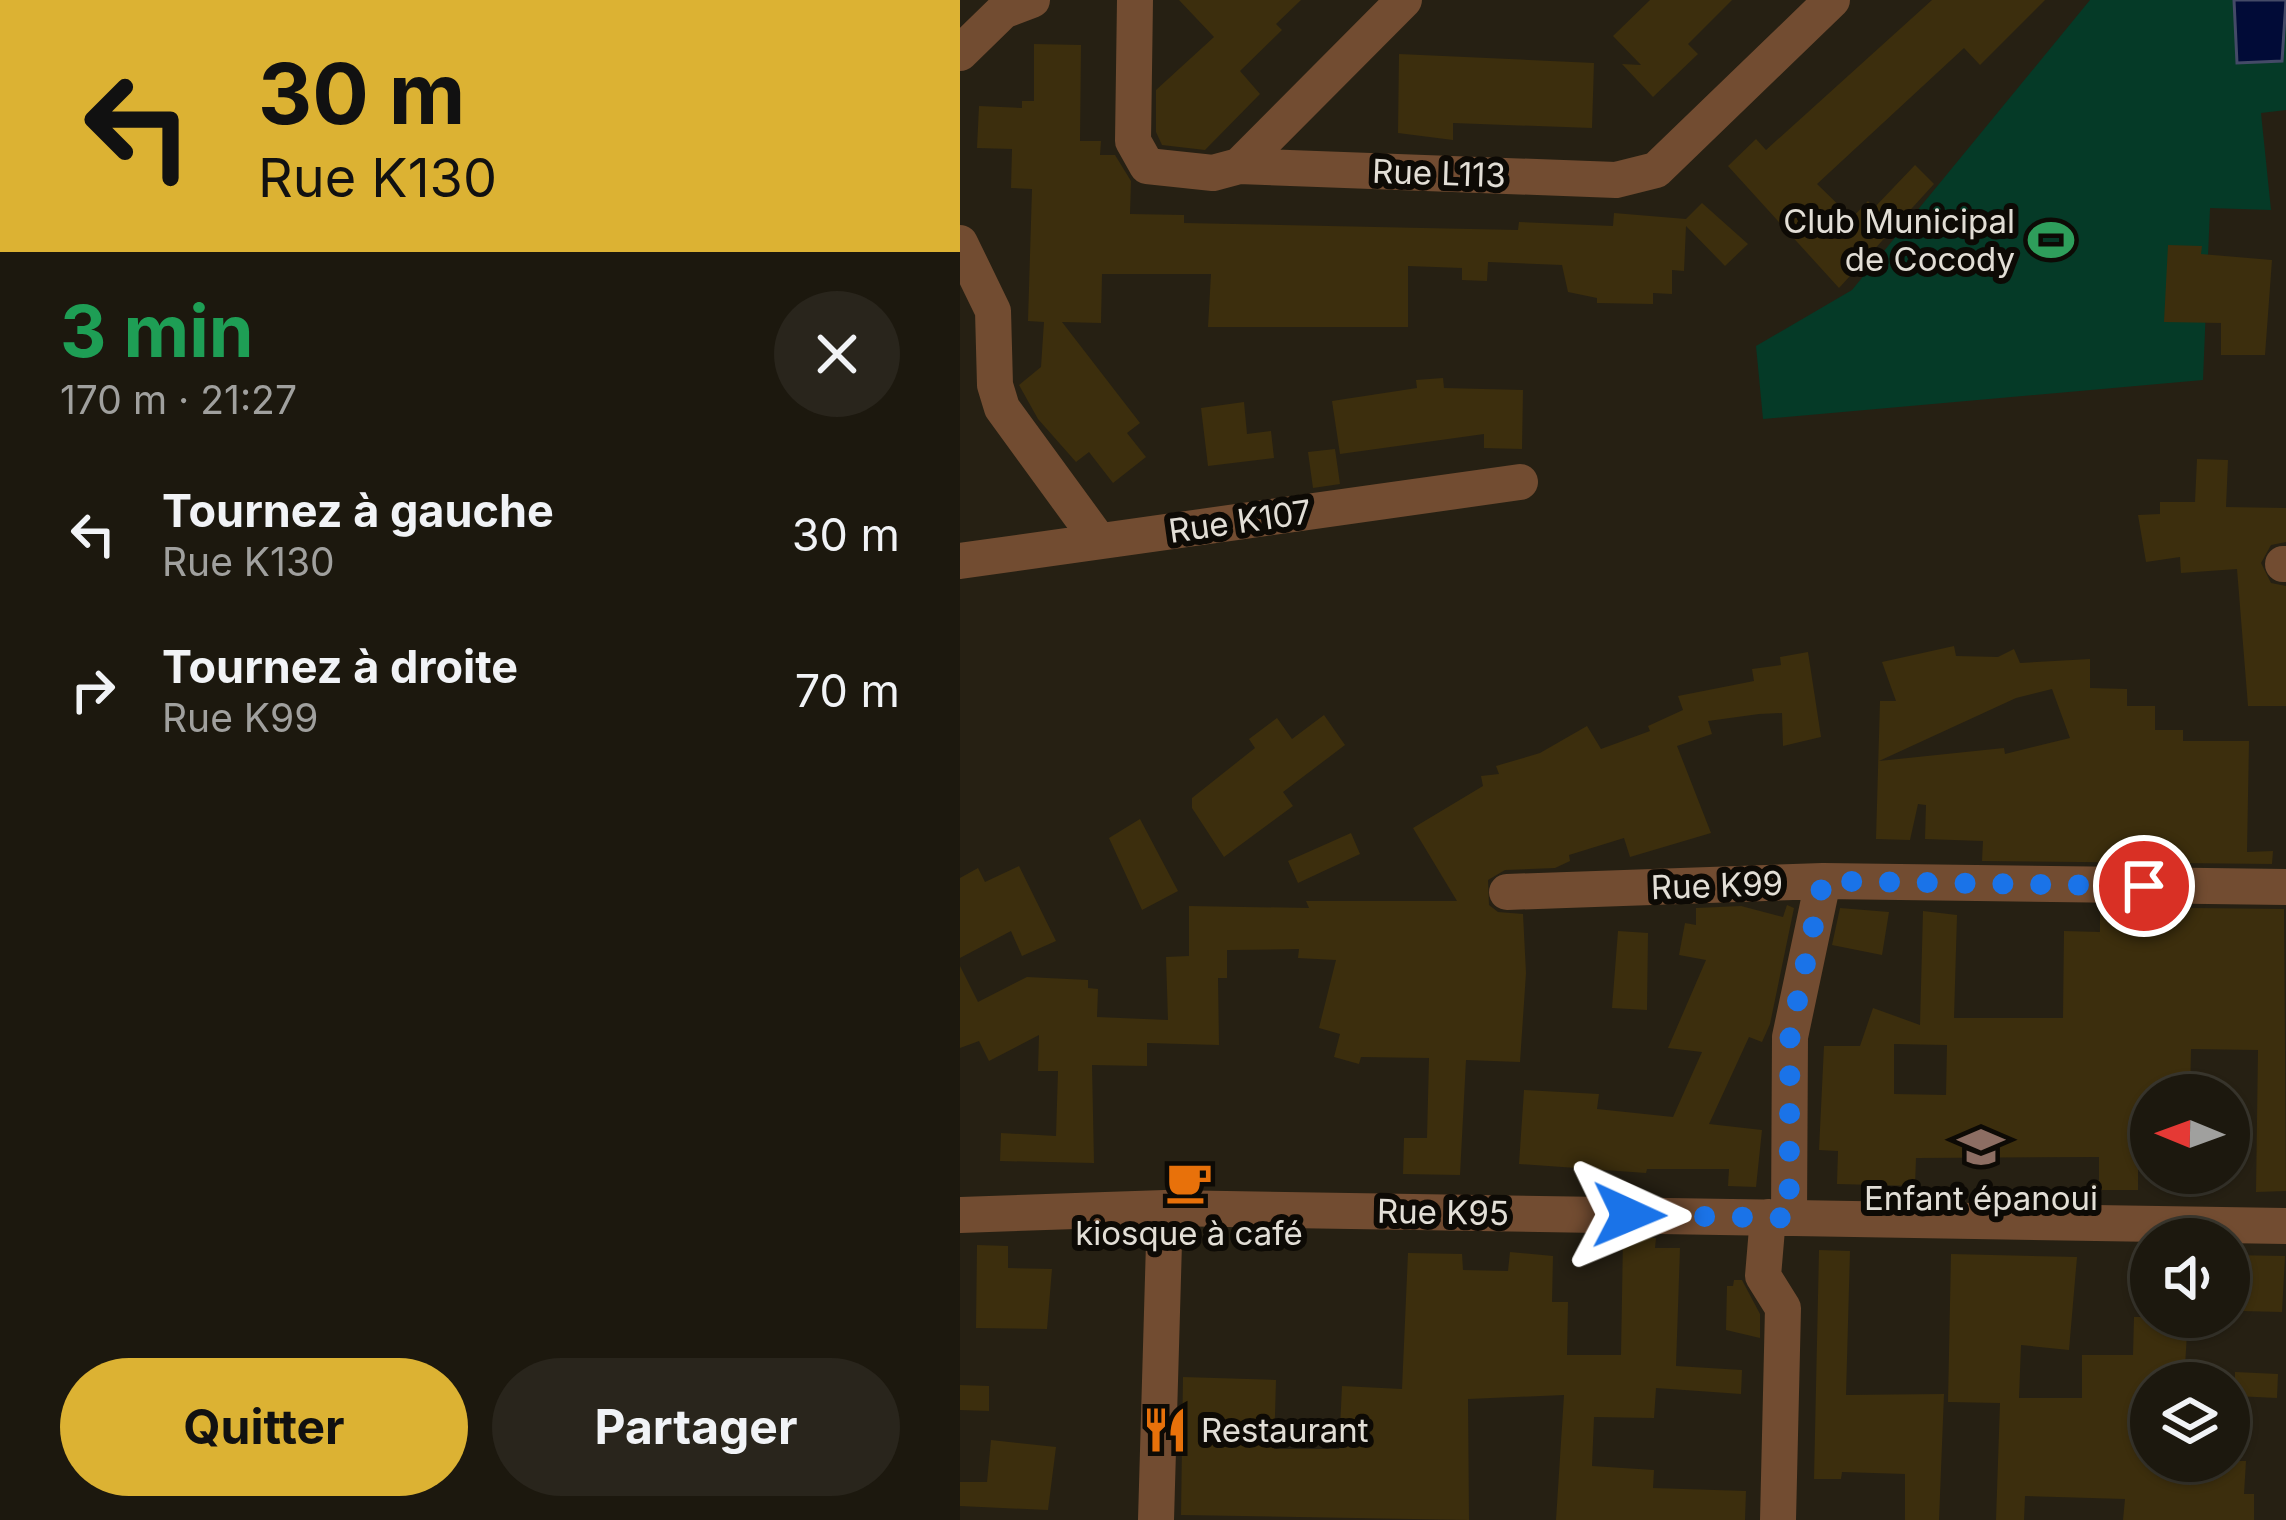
<!DOCTYPE html>
<html lang="fr">
<meta charset="utf-8">
<style>
:root{--surface:#1c180e;--page:#29251c;--text:#f1f3f6;--muted:#a0a09e;--line:#3a372e;--accent:#dcb233}
body{margin:0;font-family:Inter,sans-serif;background:var(--page);color:var(--text);height:100vh;display:flex;flex-direction:column;font-size:45px;white-space:nowrap}
*{box-sizing:border-box;margin:0}
p{font-size:39px;color:var(--muted)}
.icon{flex:none;width:66px;height:66px;fill:none;stroke:currentColor;stroke-width:2;stroke-linecap:round;stroke-linejoin:round}
.map{position:relative;flex:1;overflow:hidden}
.side{display:flex;flex-direction:column;background:var(--surface);width:960px}
.side>*{flex:none}
.guide{background:#dcb233;color:#111;overflow:hidden}
.needle{width:78px;rotate:271deg}
.fabs{position:absolute;left:1170px;top:1074px;display:grid;gap:24px}
.fabs a{display:grid;place-items:center;width:120px;height:120px;border-radius:50%;background:var(--surface);box-shadow:0 3px 9px #0004,0 0 0 3px var(--line);font-size:60px}
.pin{position:absolute;display:grid;place-items:center;width:102px;height:102px;color:#fff;margin:-51px;border:6px solid #fff;border-radius:50%;box-shadow:0 3px 12px #0007}
.me{position:absolute;width:132px;margin:-66px;rotate:91deg;stroke-linejoin:round;filter:drop-shadow(0 0 9px #0008)}
.turn{display:flex;align-items:center;gap:42px;height:252px;padding:0 60px;font-size:54px}
.turn .icon{width:156px;height:156px;stroke-width:2.5}
.turn b{display:block;font-size:84px;line-height:102px}
.round{display:grid;place-items:center;flex:none;width:126px;height:126px;border-radius:63px;background:var(--page)}
.overview{display:flex;align-items:center;justify-content:space-between;height:204px;padding:0 60px}
h1{font-size:72px;font-weight:700;line-height:90px;color:#1e9e55}
.primary-button{display:flex;gap:24px;margin-top:auto;padding:24px 60px}
.primary-button a{flex:1;height:138px;border-radius:72px;background:var(--accent);color:#111;font-size:48px;font-weight:700;line-height:138px;text-align:center}
.primary-button a+a{background:var(--page);color:var(--text)}
ul{padding:0;list-style:none}
li{display:flex;align-items:center;gap:36px;height:156px;padding:0 60px}
li div{flex:1}
li b{display:block;font-size:45px}
li em{font-style:normal}
main{display:flex;flex:1;min-height:0}
.map>svg:first-child{display:block}
.green{fill:#053a27}
.water{fill:#010b37;stroke:#444a67;stroke-width:3}
.building{fill:#3c2e0d;fill-rule:evenodd}
.lines{fill:none;stroke-linecap:round;stroke-linejoin:round}
.street{stroke:#724c31;stroke-width:36}
.route{stroke:#1a73e8;stroke-width:21;stroke-dasharray:0 37.8}
.labels{text-anchor:middle;dominant-baseline:central;stroke-width:12;stroke-linejoin:round;paint-order:stroke}
.street-label{font-size:33px;fill:#e2ded6;stroke:#0d0a05}
.poi-label{font-size:33px;fill:#e2ded6;stroke:#0d0a05}
</style>
<main>
<section class="side">
<div class="guide">
<div class="turn"><svg class="icon" aria-label="left" viewBox="0 0 24 24"><path d="M17 20v-9H6M10 6l-5 5 5 5"/></svg><div><b>30 m</b>Rue K130</div></div>
</div>
<div class="overview"><div><h1>3 min</h1><p>170 m · 21:27</p></div><a class="round"><svg class="icon" aria-label="close" viewBox="0 0 24 24"><path d="M6 6l12 12M18 6L6 18"/></svg></a></div>
<ul>
<li><svg class="icon" aria-label="left" viewBox="0 0 24 24"><path d="M17 20v-9H6M10 6l-5 5 5 5"/></svg><div><b>Tournez à gauche</b><p>Rue K130</p></div><em>30 m</em></li>
<li><svg class="icon" aria-label="right" viewBox="0 0 24 24"><path d="M7 20v-9h11M14 6l5 5-5 5"/></svg><div><b>Tournez à droite</b><p>Rue K99</p></div><em>70 m</em></li>
</ul>
<div class="primary-button"><a>Quitter</a><a>Partager</a></div>
</section>
<div class="map">
<svg width="1326" height="1520" viewBox="0 0 1326 1520">
<rect width="100%" height="100%" fill="#262013"/>
<!-- green -->
<path class="green" d="M1130 0H1326V110L1301 113 1311 210 1250 208 1243 380 803 419 796 346 892 290Z"/>
<!-- water -->
<path class="water" d="M1274 0H1326L1322 61 1277 63Z"/>
<!-- building -->
<path class="building" d="M219 0H341L316 24 322 30 280 71 300 94 245 150 202 145 196 132V90L254 37Z
M690 0H772L728 44 738 54 693 97 662 64 681 65 653 36Z
M972 0H1085L1020 65 1004 48 857 184 892 218 908 201 914 208 955 165 974 184 879 288 768 166 796 139 806 150Z
M74 44 121 45 120 141H141L140 155H155L171 181 170 214 224 215V223L558 230 559 222 653 226 654 213 726 219 742 203 788 244 765 266 726 226 724 271 712 270V294L693 293V304L637 303V298L608 292 602 265 528 262 527 281 502 280V268L448 266V327H248L251 274H142L141 323 102 322 180 423 167 433 186 457 153 483 129 452 116 462 78 419 59 385 81 367 84 322 68 321 72 189 51 188 52 149 17 148 19 106 62 108V101H74Z
M439 54 634 63 632 128 493 123V140L438 133Z
M1208 245 1242 246 1241 254 1312 260 1305 355H1261V323L1204 322Z
M483 378 484 388 563 390 562 449 524 448V434L380 454 372 401 457 388 456 380Z
M284 402 287 434 311 431 314 458 248 466 241 408Z
M375 449 380 484 353 488 348 452Z
M1237 459 1268 460 1266 507 1326 508V542L1311 545 1301 563 1311 583 1326 586V706H1288L1277 569 1221 573 1220 557 1186 562 1178 515 1200 514V502H1235Z
M994 646 996 656 1038 657 1054 649 1060 663 1130 659V688L1167 689V706H1195V730H1223V741H1289L1287 852 1313 851 1312 864 1022 861 1023 841 965 839 966 805 958 804 950 840 916 839 920 701H936L922 662ZM1092 689 1110 738 1045 754 1044 748 919 761 1056 698Z
M848 652 861 737 823 746 822 713 799 714 748 721 752 734 717 746 751 833 670 857 664 838 609 855 610 861 595 868 545 870 528 880 529 905 538 912 563 914 566 973 560 1062 506 1060 500 1175 443 1174 444 1138H467L469 1058 401 1057 399 1064 374 1057 380 1034 359 1028 376 960 338 958 339 949 267 950V978H258L259 1045 187 1043V1066L132 1065 134 1163 40 1161 41 1133 96 1136 98 1071H78L79 1035 29 1061 19 1041 0 1048V966L18 1002 67 977 128 980V988L138 989 137 1017 208 1020 206 957 229 956V906L349 908 346 901H497L453 828 523 786 521 776 539 774 536 766 580 753 627 726 641 749 690 731 688 726 723 710 718 696 794 681 792 669 821 665 820 657Z
M364 715 385 745 323 792 333 806 264 857 232 808V798L295 748 289 739 317 718 332 739Z
M180 819 218 891 182 910 149 838Z
M391 833 400 854 338 883 328 861Z
M59 866 96 941 62 956 51 931 0 958V878L18 868 25 882Z
M827 905 834 908 810 1024 802 1042 789 1037 749 1124 802 1130 796 1187 768 1186 769 1169H687L686 1173 559 1164 564 1090 639 1094 637 1109 713 1117 742 1052 708 1048 746 960 719 955 725 923 736 925V908L781 906 823 917Z
M1140 907 1324 909 1326 1191 1296 1192 1298 1050 1231 1049 1230 1095H1191V1157L1178 1156V1190H1139V1157L956 1158 955 1186 877 1184 878 1151 859 1150 864 1046H900L913 1008 960 1025 963 911 997 915 994 1018H1103L1104 931 1140 932ZM934 1044 987 1045 986 1095 934 1094Z
M880 908 929 912 922 955 872 945Z
M658 931 688 933 687 1010 652 1008Z
M663 1238H696L695 1248H720L716 1366 782 1370 781 1394 696 1388 694 1418 634 1417 632 1466 694 1470 693 1488 786 1491 785 1520H596L604 1395 508 1399 509 1520 221 1515 223 1377 316 1380 314 1449H379L382 1386 442 1389 448 1253 502 1254 503 1270 548 1271 550 1252 593 1256 592 1302H608L607 1355H661Z
M17 1245 48 1246V1268L92 1269 87 1329 16 1328Z
M859 1250 890 1251 886 1395 984 1394 979 1520H945V1474L882 1472 881 1479H854Z
M991 1254 1117 1257 1109 1350 1061 1345 1059 1398H1122V1355H1173L1174 1317H1228L1224 1383H1191V1461H1286L1284 1494H1294V1520H1163L1165 1499 1065 1496 1064 1520H1036L1040 1403 988 1402Z
M1269 1255 1325 1256 1322 1312 1281 1311 1283 1278H1269Z
M774 1280H782L800 1314V1338L766 1330 767 1286H773Z
M1275 1372 1318 1374 1317 1398 1275 1396Z
M0 1385 29 1386V1411L0 1410Z
M31 1440 96 1447 88 1510 0 1506V1482H27Z"/>
<g class="lines">
<!-- street -->
<path class="street" d="M175 0 173 141 187 166 253 173 279 166 656 180 696 170 872 0
M0 53 43 11 72 0
M279 166 444 0
M0 243 33 311 35 385 42 408 139 541
M0 561 560 482
M1323 564H1326
M547 892 863 881 1326 887
M0 1215 205 1208 1326 1226
M808 1217 803 1276 823 1308 818 1520
M829 1218 830 1037 863 881
M196 1520 205 1208"/>
</g>
<g class="lines">
<!-- route -->
<path class="route" d="M669 1215 829 1218 830 1036 863 881 1184 886"/>
</g>
<!-- icons -->
<defs>
<g id="stadium-bare" transform="scale(3.6)"><path d="M0-5a6.5 5 0 1 0 0 10a6.5 5 0 1 0 0-10ZM-3.5-1.8h7v3.6h-7Z" fill="#2e9e5b" stroke="#0d0a05" stroke-width="2.5" paint-order="stroke"/></g>
<g id="school-bare" transform="scale(3.6)"><path d="M0-5L7-2L0 1L-7-2ZM-4 1L0 2.5L4 1V4Q0 6-4 4Z" fill="#8d6e63" stroke="#0d0a05" stroke-width="2.5" paint-order="stroke"/></g>
<g id="cafe-bare" transform="scale(3.6)"><path d="M-5.5-4.5H6V0H3Q3 3.5 0 3.5H-2.5Q-5.5 3.5-5.5 0ZM3-3.2v2h1.7v-2ZM-6 4.5H4V6H-6Z" fill="#e8710a" stroke="#0d0a05" stroke-width="2.5" paint-order="stroke"/></g>
<g id="restaurant-bare" transform="scale(3.6)"><path d="M-5-6h1v4h1v-4h1v4h1v-4h1v5L-1.5 .5V6h-2V.5L-5-1ZM5-6V6H3V1.5H1.5Q1.5-4 5-6Z" fill="#e8710a" stroke="#0d0a05" stroke-width="2.5" paint-order="stroke"/></g>
</defs>
<g fill-rule="evenodd">
<use href="#stadium-bare" x="1091" y="240"/>
<use href="#school-bare" x="1021" y="1147"/>
<use href="#cafe-bare" x="229" y="1182"/>
<use href="#restaurant-bare" x="205" y="1430"/>
</g>
<g class="labels">
<!-- street labels -->
<g class="street-label">
<text transform="translate(479 173) rotate(2)">Rue L113</text>
<text transform="translate(280 521) rotate(-8)">Rue K107</text>
<text transform="translate(757 885) rotate(-2)">Rue K99</text>
<text transform="translate(483 1212) rotate(1)">Rue K95</text>
</g>
<!-- poi labels -->
<g class="poi-label">
<text x="1055" y="221" text-anchor="end">Club Municipal<tspan x="1055" dy="38">de Cocody</tspan></text>
<text x="1021" y="1198">Enfant épanoui</text>
<text x="229" y="1233">kiosque à café</text>
<text x="241" y="1430" text-anchor="start">Restaurant</text>
</g>
</g>
</svg>
<div class="fabs">
<a><svg class="needle" viewBox="-14 -14 28 28"><path d="M0-13l5 13h-10z" fill="#e53935"/><path d="M0 13l5-13h-10z" fill="#a0a09e"/></svg></a>
<a><svg class="icon" aria-label="sound" viewBox="0 0 24 24"><path d="M4 9h4l5-4v14l-5-4H4zM17 9q2 3 0 6"/></svg></a>
<a><svg class="icon" aria-label="layers" viewBox="0 0 24 24"><path d="M12 4l9 5-9 5-9-5zM3 14l9 5 9-5"/></svg></a>
</div>
<div class="pin" style="left:1184px;top:886px;background:#d93025"><svg class="icon" aria-label="arrive" viewBox="0 0 24 24"><path d="M6 21V4h12l-3 4 3 4H6"/></svg></div>
<svg class="me" style="left:669px;top:1215px" viewBox="-20 -20 40 40"><path d="M0-17L14 15 0 8-14 15z" fill="#1a73e8" stroke="#fff" stroke-width="4"/></svg>
</div>
</main>
